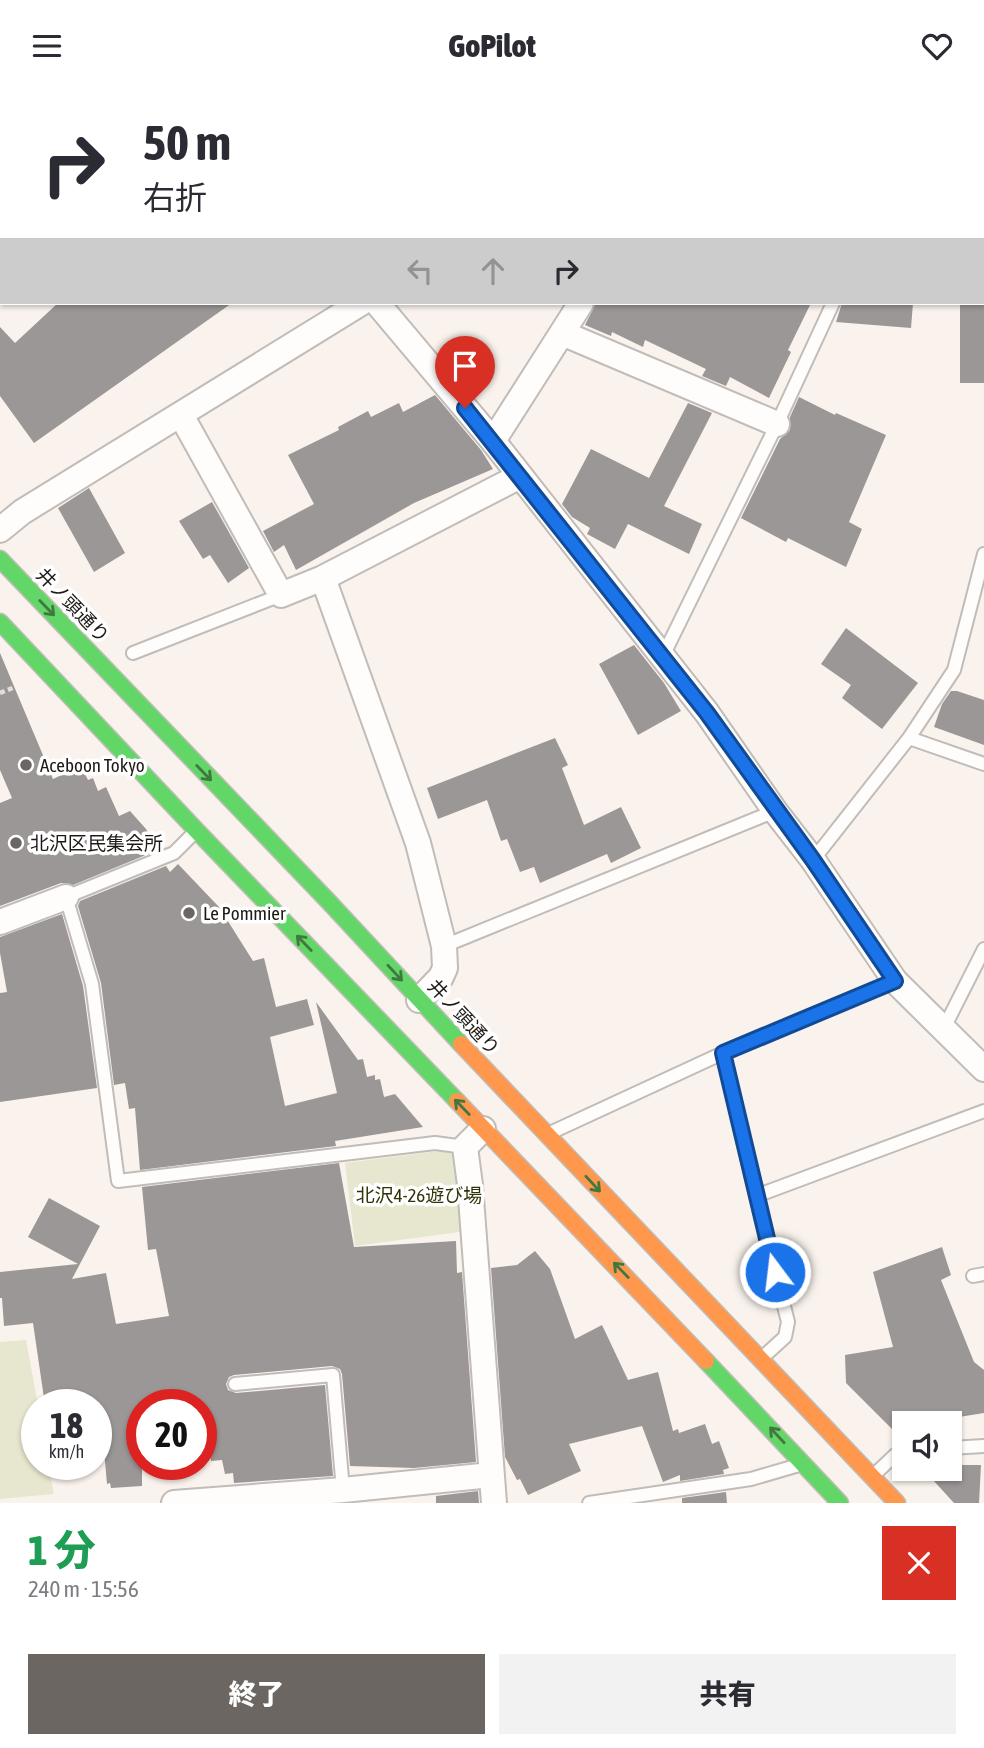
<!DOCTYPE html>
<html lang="ja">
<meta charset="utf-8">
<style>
:root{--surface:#fff;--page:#f2f2f3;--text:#2b2b33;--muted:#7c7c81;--accent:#6c6662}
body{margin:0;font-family:"Asap Condensed","Noto Sans JP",sans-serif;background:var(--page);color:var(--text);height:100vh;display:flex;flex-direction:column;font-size:26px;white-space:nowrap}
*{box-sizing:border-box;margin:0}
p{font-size:23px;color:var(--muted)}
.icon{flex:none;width:38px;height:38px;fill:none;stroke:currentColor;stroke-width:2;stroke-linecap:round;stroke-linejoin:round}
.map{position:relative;height:1412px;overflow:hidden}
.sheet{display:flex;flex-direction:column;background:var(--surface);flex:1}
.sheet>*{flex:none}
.guide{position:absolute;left:0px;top:0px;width:985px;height:214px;box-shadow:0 2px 5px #0004;background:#fff;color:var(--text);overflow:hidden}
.fabs{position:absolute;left:892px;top:1320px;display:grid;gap:14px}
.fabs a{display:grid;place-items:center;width:70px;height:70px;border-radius:0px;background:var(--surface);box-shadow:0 2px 5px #0004;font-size:35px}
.speed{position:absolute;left:21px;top:1298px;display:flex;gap:14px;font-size:35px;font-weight:700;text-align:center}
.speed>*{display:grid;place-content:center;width:91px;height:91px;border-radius:50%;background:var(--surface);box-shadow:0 2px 5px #0004;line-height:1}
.speed small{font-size:18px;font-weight:400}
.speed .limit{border:10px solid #d22;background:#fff;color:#111}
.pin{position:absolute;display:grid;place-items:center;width:60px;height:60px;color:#fff;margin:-72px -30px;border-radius:50% 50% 50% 0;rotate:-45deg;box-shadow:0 0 7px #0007}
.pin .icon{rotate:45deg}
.me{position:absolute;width:77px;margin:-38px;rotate:345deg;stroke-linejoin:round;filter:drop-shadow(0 0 5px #0008)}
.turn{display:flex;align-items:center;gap:24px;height:147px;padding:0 28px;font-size:32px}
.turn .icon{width:91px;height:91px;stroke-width:2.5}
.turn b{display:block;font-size:49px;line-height:60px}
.lanes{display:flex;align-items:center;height:66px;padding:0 28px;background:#0003;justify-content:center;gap:35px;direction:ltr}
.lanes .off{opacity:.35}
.round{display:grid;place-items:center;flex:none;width:74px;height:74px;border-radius:0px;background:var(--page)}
.overview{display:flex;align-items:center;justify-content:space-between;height:119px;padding:0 28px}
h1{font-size:42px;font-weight:800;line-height:52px;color:#1e9e55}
.action{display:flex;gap:14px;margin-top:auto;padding:14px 28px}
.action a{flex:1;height:80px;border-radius:0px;background:var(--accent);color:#fff;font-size:28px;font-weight:800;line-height:80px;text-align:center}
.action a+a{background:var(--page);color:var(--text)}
header{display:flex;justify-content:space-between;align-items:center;height:91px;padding:0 28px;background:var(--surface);font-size:32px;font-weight:800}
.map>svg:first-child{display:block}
.green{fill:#e7e7cf}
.building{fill:#9b9796}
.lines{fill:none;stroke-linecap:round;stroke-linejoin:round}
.lane-casing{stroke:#c1bcb8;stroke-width:16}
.street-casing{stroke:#c1bcb8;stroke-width:28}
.fast-casing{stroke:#c1bcb8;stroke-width:19}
.slow-casing{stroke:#c1bcb8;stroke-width:19}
.path{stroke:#e2dfde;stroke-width:4.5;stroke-dasharray:5 3.5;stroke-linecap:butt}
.lane{stroke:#fefdfc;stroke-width:12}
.street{stroke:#fefdfc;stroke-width:24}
.fast{stroke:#63d668;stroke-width:16}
.slow{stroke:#ff974d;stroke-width:16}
.oneway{stroke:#417840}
.route-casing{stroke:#114b97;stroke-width:18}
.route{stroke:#1a73e8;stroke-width:12}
.poi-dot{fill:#6c6662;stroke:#fff;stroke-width:2.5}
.labels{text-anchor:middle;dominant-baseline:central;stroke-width:7;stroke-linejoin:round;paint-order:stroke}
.street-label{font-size:19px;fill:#1f1a17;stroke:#fff}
.poi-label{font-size:19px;fill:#1f1a17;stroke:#fff;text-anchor:start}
.park-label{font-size:19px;fill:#303305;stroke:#fff}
</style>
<header><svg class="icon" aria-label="menu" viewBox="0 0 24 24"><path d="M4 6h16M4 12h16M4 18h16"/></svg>GoPilot<svg class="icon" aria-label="heart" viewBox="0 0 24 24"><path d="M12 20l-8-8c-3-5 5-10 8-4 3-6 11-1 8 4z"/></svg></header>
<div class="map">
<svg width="984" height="1412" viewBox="0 0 984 1412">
<rect width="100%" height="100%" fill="#faf3ed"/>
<!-- green -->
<path class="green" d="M454 1058 467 1140 355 1155 345 1072Z
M26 1249 38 1314 37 1374H48L54 1403 0 1408V1251Z"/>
<!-- building -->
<path class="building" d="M58 212H232L34 352 0 305V236L15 252Z
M596 212H811L788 259 791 261 769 307 730 286 726 295 702 285 706 278 645 249 643 256 612 241 611 245 585 234Z
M842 212H913L911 237 836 231Z
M960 212H984V292H960Z
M435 304 481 359 493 378 414 412 296 479 284 454 274 461 263 440 314 413 288 364 339 339 338 336 368 320 371 326 399 312 403 321Z
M799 306 835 324 836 322 886 344 849 431 862 438 846 476 788 447 786 451 741 427 780 348 790 339V326Z
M688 312 712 322 664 415 702 433 689 463 628 433 615 458 587 443 590 437 572 426 562 413 591 358 649 387Z
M89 397 125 462 94 481 58 417Z
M212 411 249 477 228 492 210 464 203 468 179 430Z
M846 537 918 592 882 638 842 607 851 594 821 573Z
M634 554 664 592 681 620 638 644 599 573Z
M0 562 53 688 81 675 88 689 93 687 98 700 106 696 119 725 130 720 146 738 158 759 73 794 61 792 0 815V712L12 707 0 679Z
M951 600H957L984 609V654L934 636 942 613Z
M555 647 568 674 562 677 584 734 621 716 641 757 611 772 607 763 540 792 534 776 520 781 507 748 501 750 487 709 438 728 427 697Z
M178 773 219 816 253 870 264 867 276 916 307 908 314 934 270 946 285 1015 337 1002 316 911 358 969 363 968 367 986 375 984V989L380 988 384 1006 395 1003 423 1036 335 1050 336 1055 140 1079 135 1017 129 1018 125 992 114 994 101 892 78 815 80 810 166 775 170 781Z
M62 823 83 895 97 997 0 1011V902L7 901 0 862V846Z
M339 1072 354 1156 456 1150 457 1182 462 1181 476 1371 414 1377 350 1375 342 1283 340 1278 332 1275 234 1284 229 1286 226 1293 228 1299 236 1302 325 1294 333 1385 234 1392 233 1382 225 1383 222 1369 211 1370 203 1314H142V1395L111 1397 110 1392 107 1393 100 1314H45L33 1232 4 1235 2 1207H0V1181L78 1173 28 1146 49 1107 100 1135 72 1188 106 1182 116 1233 169 1225 156 1158 148 1159 142 1096Z
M942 1156 951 1184 941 1189 974 1271 984 1279V1322L959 1326 957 1348H950V1332H905V1351L846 1292 845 1264 893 1256 873 1181Z
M535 1160 550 1178 575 1248 602 1234 628 1289 658 1281 673 1340 678 1338 679 1342 705 1333 712 1353 719 1350 729 1377 723 1379 724 1383 680 1390V1384L663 1391 642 1335 569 1353 581 1380 528 1404 520 1388 517 1389 505 1366 491 1177 517 1174Z
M955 1365 954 1374H981L979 1412H954L922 1377H950V1366Z
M478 1400 479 1412H436V1405Z
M726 1401 727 1412H682V1407Z"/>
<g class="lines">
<!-- lane casing -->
<g class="lane-casing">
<path id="lane" d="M322 2 323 0
M133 562 281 504
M662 567 777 333 833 212
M909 647 984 673
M194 742 174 762 66 806 92 893 118 1090 435 1052 465 1056
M813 769 909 647 954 579 984 463
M444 855 775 720
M943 939 984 858
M723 962 756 1105 788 1231 785 1246 763 1266
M550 1042 723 962 895 890
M756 1105 984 1020
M973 1185 984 1183
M235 1293 333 1284 343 1399
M950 1357 984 1355
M875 1383 895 1364 905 1361
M589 1412 751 1388 799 1374"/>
</g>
<!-- street casing -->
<g class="street-casing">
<path id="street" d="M549 0 551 2
M708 2 709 0
M377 212 493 350 707 622 775 720 813 769 895 890 984 978
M562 242 777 333
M181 324 281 504 323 487 520 385
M493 350 581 212
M0 439 22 421 361 212
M323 487 418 752 444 855 445 877 441 886 419 909
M0 831 66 806
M483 1038 465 1056 470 1094 494 1412
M174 1412 343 1399 491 1384"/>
</g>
<!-- fast casing -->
<g class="fast-casing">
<path id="fast" d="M0 468 329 811 461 953
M0 531 197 740 457 1010
M706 1270 840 1412"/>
</g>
<!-- slow casing -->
<g class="slow-casing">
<path id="slow" d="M461 953 897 1412
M457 1010 706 1270"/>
</g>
<!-- path -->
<path class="path" d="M0 602 15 596"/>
<!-- lane -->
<use href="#lane" class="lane"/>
<!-- street -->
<use href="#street" class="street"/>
<!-- fast -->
<use href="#fast" class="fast"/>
<!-- slow -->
<use href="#slow" class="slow"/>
</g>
<!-- one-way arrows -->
<defs><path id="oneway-shaft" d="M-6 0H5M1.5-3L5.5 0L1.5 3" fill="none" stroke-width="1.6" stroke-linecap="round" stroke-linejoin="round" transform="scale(1.75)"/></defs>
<g class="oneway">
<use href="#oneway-shaft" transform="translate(47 517) rotate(46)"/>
<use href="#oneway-shaft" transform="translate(204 682) rotate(46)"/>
<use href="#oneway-shaft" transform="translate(304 852) rotate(-134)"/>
<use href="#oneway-shaft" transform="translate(395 882) rotate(47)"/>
<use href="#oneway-shaft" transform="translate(462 1016) rotate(-134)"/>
<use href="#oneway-shaft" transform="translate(593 1093) rotate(47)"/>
<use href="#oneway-shaft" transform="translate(621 1179) rotate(-134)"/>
<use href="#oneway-shaft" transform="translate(777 1344) rotate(-133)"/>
</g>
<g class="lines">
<!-- route casing -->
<g class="route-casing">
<path id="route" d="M465 317 707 622 813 769 895 890 723 962 775 1181"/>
</g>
<!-- route -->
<use href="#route" class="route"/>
</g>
<!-- markers -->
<g class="poi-dot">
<circle cx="26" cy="674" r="7"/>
<circle cx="16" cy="752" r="7"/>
<circle cx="189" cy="822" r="7"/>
</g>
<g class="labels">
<!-- street labels -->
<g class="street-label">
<text transform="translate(73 514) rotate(46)">井ノ頭通り</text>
<text transform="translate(464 926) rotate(47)">井ノ頭通り</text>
</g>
<!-- poi labels -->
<g class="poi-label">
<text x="40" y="674">Aceboon Tokyo</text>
<text x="30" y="752">北沢区民集会所</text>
<text x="203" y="822">Le Pommier</text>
</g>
<!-- park labels -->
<g class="park-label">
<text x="419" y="1104">北沢4-26遊び場</text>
</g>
</g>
</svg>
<div class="fabs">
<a><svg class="icon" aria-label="sound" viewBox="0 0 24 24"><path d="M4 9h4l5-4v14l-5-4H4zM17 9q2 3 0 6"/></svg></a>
</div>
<div class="speed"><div>18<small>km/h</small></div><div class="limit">20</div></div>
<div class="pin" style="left:465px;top:317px;background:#d93025"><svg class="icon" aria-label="arrive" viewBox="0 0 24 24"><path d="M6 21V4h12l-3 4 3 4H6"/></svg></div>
<svg class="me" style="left:775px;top:1181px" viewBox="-20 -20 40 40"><circle r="17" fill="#1a73e8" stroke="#fff" stroke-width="3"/><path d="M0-11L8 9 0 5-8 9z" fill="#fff"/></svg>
<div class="guide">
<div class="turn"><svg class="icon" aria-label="right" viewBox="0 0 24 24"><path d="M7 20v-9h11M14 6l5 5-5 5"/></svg><div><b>50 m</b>右折</div></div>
<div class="lanes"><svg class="icon off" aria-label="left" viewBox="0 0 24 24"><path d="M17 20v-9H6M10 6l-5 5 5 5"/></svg><svg class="icon off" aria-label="ahead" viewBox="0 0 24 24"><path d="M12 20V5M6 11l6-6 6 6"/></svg><svg class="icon" aria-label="right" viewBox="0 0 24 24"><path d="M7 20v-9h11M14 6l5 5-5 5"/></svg></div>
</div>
</div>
<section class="sheet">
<div class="overview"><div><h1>1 分</h1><p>240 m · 15:56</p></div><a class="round" style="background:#d93025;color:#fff"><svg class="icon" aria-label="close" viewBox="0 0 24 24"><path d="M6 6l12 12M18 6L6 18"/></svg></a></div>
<div class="action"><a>終了</a><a>共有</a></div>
</section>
